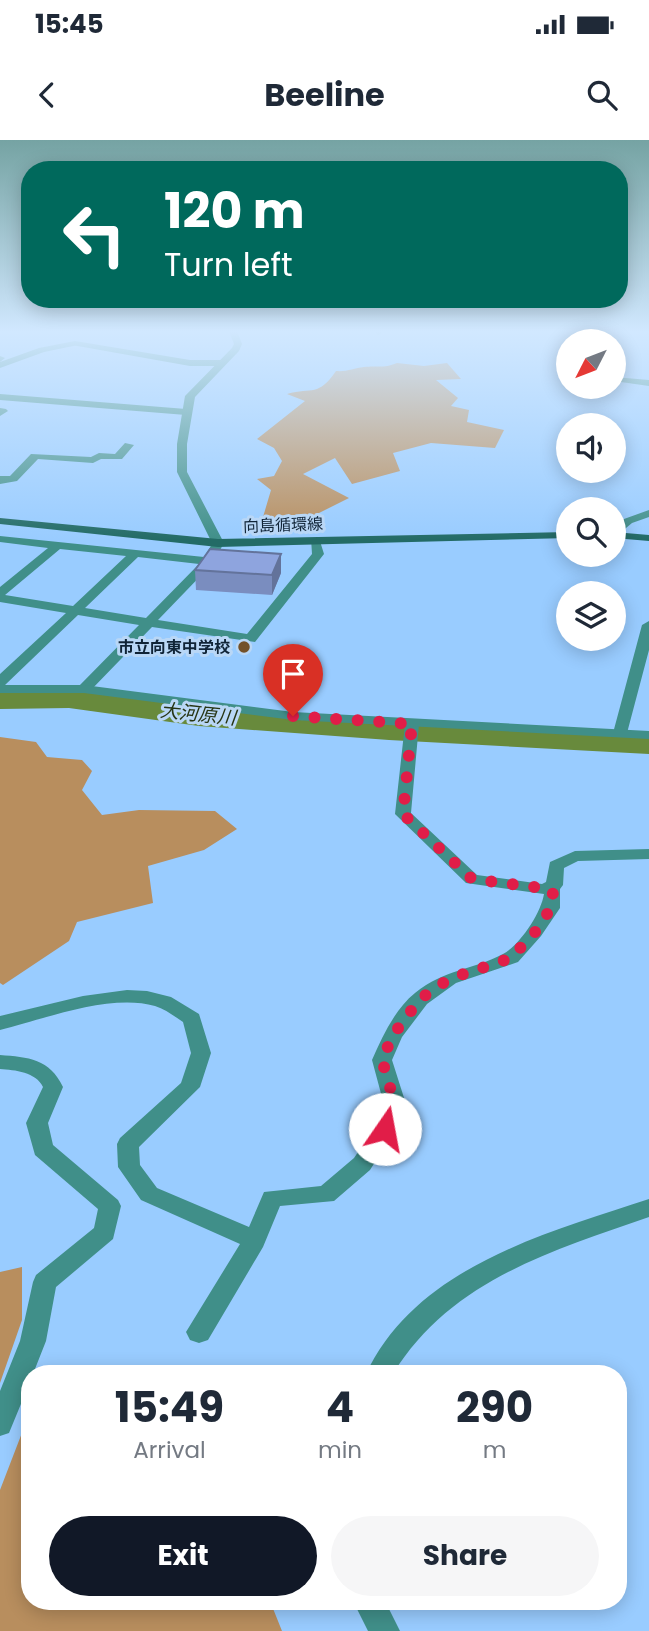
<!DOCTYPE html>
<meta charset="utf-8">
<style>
:root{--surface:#fff;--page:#f6f6f7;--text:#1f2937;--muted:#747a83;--accent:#111827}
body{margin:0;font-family:Poppins,"Noto Sans JP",sans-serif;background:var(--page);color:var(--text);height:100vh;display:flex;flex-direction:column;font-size:26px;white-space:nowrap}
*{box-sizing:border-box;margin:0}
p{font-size:23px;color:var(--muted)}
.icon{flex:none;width:38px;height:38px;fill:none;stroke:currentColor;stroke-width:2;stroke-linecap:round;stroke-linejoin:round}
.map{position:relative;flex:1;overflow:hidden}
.drawer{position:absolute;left:21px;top:1225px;width:606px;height:245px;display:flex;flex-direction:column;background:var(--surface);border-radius:28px;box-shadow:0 4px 18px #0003}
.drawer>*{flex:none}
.guide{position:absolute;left:21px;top:21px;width:607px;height:147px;border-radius:28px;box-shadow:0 4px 18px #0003;background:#00695c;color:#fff;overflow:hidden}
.needle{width:46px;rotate:228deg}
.buttons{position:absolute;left:556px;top:189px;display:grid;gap:14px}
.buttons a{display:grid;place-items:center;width:70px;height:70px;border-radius:50%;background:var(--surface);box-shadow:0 4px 18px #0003;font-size:35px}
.pin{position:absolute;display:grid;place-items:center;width:60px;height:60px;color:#fff;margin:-72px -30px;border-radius:50% 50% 50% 0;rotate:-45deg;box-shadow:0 0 7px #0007}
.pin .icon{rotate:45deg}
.me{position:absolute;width:77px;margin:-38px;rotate:12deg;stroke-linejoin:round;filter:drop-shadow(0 0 5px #0008)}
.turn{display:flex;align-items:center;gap:24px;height:147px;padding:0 28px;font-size:32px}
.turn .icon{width:91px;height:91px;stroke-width:2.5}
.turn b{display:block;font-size:49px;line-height:60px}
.eta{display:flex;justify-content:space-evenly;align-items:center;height:119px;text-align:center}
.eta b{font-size:42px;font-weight:700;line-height:49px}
.button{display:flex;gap:14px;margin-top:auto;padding:14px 28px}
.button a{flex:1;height:80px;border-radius:42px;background:var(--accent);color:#fff;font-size:28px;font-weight:700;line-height:80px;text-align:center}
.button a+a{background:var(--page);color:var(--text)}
.status{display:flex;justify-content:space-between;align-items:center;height:49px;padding:0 35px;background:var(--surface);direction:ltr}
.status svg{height:19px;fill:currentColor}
header{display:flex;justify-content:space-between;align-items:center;height:91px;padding:0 28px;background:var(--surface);font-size:32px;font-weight:700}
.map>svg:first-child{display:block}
.green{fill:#b88e5e}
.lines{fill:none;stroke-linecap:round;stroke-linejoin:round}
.river{fill:#688a3c;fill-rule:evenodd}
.minor{fill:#408f89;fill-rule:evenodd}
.tertiary{fill:#408f89;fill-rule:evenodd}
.secondary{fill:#236b66;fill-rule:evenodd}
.wall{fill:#7a8dbf}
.shaded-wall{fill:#63739b}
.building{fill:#8ea4de;stroke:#63739b;stroke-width:2}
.route{stroke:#e11d48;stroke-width:12;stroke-dasharray:0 21.6}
.poi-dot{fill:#735129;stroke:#b9d7f6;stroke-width:2.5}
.labels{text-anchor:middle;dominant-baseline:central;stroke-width:6;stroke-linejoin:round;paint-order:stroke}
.far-street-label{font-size:16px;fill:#102437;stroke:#b9d7f6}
.far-poi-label{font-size:16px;font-weight:bold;fill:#102437;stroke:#b9d7f6;text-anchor:end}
.water-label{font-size:19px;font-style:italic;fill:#273514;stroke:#b9d7f6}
</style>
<div class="status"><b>15:45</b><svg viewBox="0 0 49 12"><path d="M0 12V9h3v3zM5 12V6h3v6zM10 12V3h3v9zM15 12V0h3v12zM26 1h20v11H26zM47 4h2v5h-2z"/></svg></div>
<header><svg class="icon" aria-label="back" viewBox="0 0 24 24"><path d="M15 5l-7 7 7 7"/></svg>Beeline<svg class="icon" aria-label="search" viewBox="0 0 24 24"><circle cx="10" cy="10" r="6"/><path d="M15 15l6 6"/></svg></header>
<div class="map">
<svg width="649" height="1491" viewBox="0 0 649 1491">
<rect width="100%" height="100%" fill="#9cf"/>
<!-- green -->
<path class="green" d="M397 223 424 226 447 223 461 239 436 240 458 258 451 266 469 270 467 282 504 290 495 308 431 303 393 313 400 331 352 344 335 318 303 334 349 358 317 374 294 391 258 394 271 350 257 339 274 336 282 321 274 308 257 299 305 261 287 254C313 247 318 257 336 231 347 232 354 228 364 227 378 225 382 229 397 223Z
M0 597 36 602 47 617 82 620 92 631 82 650 102 675 139 670 215 671 237 689 204 710 148 726 153 763 77 782 69 801 3 845 0 843Z
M22 1127V1180L0 1243V1132Z
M30 1272V1461H270L282 1491H0V1350Z"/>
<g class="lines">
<!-- river -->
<path class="river" d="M69 548 199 566 389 580 649 594V614L389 600 199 586 69 568 0 569V549Z"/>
<!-- minor -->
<path class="minor" d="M374 191H382V193L378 195Z
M75 201 190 220H221L225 223 221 226H190L72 205Z
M0 216 5 218 0 222Z
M614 237 649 240V246L614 241Z
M0 254 186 269 191 272 186 275 0 260Z
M0 268 6 269 8 271 0 276Z
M125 303 134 305 122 319H101L93 323 38 319 17 341 0 344V336H10L31 314 91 317 99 313 115 314Z
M649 370V377L632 383 614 398V388L624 379Z
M0 396 204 417 214 401H222L224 403 212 424 158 480 247 494 312 414 311 398H319L324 414 255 502 152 487 89 552 84 553 77 549 79 546 139 485 78 475 5 545 0 546V534L66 473 0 462V447L48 408 0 402ZM60 409 126 416 73 466 5 455ZM138 417 199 424 146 478 85 468Z
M649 481V510L627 593 620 597 615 596 613 593 642 485Z
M412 580 419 584 411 673 477 735 542 744 546 742 550 722 575 711 649 709V719L578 721 564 728 563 745 560 749V768L541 796 518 822 456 843 427 864 402 897 392 920 405 961 396 989 370 1030 334 1061 280 1066 263 1107 208 1200 199 1203 190 1200 186 1192 240 1104 141 1060 118 1027 117 1004 120 998 181 943 191 913 183 882C174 876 165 869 155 866 110 853 44 879 0 890V876L83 856 127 850 147 851 171 857 199 874 211 913 200 947 139 1007 140 1025 157 1048 249 1087 264 1052 321 1046 354 1018 375 987 383 961 372 920C382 897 395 869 415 853 445 829 473 830 503 814 520 805 541 773 544 754L466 743 395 674 405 584Z
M0 915C28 917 50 919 63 947L48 983 53 1005 118 1060 121 1066 113 1099 56 1147 46 1201 33 1234H30V1242L9 1293 0 1296V1251L20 1201 33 1142 36 1135 94 1088 98 1069 35 1015 26 983 43 947C36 932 15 930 0 929Z"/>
<!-- tertiary -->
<path class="tertiary" d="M229 191H237L242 204 239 211 195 257 187 304V332L224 403 218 407 212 403 177 332V304L185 256 232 208 234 204Z
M75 201 78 205 44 212 0 228V222L39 208Z
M0 545H84L293 572 649 591V599L293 580 84 553H0Z
M649 1059V1077C551 1111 450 1141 393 1234H366C416 1127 546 1093 649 1059Z
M353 1461H385L400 1491H368Z"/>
<!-- secondary -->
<path class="secondary" d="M0 378 218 399 569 392V398L218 407 0 384Z
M614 392 649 395V401L614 398Z"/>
</g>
<!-- wall -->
<path class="wall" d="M195 430 281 433 272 455 196 450Z"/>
<!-- shaded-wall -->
<path class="shaded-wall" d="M281 414V433L272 455V435Z"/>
<!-- building -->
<path class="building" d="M210 409 281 414 272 435 195 430Z"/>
<!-- sky -->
<linearGradient id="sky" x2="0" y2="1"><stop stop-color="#75a3a3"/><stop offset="0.48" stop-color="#d1e8ff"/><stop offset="1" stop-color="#d1e8ff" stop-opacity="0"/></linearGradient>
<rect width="649" height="400" fill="url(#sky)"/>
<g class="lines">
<!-- route -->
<path class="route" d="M293 576 412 584 403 674 472 739 549 749 553 752 551 768 535 792 511 818 449 839 420 859 393 895 382 920 394 961 385 989"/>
</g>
<!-- markers -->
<circle class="poi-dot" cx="244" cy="507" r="7"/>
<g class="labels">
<!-- far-street labels -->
<g class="far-street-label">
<text transform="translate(283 385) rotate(-2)">向島循環線</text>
</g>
<!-- far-poi labels -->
<g class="far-poi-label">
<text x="230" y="507">市立向東中学校</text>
</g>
<!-- water labels -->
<g class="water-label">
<text transform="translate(198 574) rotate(6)">大河原川</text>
</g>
</g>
</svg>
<div class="buttons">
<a><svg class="needle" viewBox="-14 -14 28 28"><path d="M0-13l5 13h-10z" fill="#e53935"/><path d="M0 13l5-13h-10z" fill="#747a83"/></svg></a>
<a><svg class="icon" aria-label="sound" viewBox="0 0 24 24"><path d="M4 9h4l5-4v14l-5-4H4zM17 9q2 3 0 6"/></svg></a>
<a><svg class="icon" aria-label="search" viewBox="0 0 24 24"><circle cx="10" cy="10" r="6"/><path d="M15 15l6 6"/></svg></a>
<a><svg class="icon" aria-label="layers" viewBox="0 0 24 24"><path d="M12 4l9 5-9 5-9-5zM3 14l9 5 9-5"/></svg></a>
</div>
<div class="pin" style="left:293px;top:576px;background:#d93025"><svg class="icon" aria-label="arrive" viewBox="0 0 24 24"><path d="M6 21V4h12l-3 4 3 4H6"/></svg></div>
<svg class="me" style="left:385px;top:989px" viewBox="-20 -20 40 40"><circle r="19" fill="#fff"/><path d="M0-13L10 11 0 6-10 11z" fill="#e11d48"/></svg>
<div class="guide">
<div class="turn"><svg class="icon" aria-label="left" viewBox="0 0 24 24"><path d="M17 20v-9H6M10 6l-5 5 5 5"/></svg><div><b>120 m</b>Turn left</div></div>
</div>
<section class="drawer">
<div class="eta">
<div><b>15:49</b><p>Arrival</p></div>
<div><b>4</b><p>min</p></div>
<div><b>290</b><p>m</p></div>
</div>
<div class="button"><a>Exit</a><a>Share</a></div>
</section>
</div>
